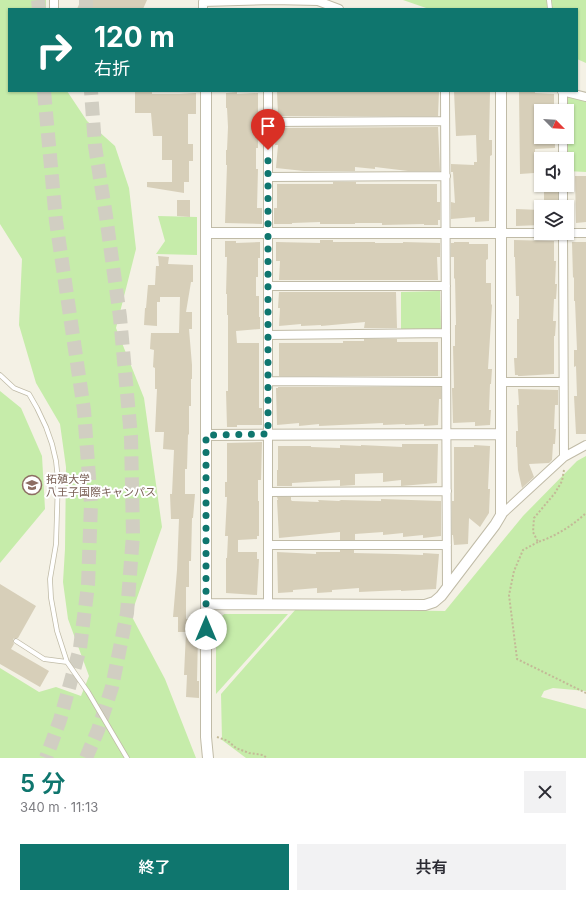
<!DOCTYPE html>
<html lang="ja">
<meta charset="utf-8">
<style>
:root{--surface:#fff;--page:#f2f2f3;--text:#2b2b33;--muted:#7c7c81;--accent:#0f766e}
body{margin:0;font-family:Inter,"Noto Sans JP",sans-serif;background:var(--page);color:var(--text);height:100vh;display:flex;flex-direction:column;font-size:15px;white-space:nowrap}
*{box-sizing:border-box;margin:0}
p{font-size:13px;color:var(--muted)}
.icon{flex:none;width:22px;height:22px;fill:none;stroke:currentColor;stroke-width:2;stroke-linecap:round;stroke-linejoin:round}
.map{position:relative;height:758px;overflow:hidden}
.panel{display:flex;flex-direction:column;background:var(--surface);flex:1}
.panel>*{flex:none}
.top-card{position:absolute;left:8px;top:8px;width:570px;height:84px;border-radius:0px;box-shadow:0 1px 3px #0004;background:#0f766e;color:#fff;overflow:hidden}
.needle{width:26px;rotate:114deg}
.fabs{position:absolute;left:534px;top:104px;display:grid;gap:8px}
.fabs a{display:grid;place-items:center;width:40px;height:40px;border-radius:0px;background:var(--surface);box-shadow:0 1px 3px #0004;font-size:20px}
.pin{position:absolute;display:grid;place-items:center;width:34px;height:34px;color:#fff;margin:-41px -17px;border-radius:50% 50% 50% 0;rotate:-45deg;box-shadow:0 0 4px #0007}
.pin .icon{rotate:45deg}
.me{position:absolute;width:44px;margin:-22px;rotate:0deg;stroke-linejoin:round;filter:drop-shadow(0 0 3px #0008)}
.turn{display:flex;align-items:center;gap:14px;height:84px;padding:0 20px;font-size:18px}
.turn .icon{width:52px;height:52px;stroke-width:2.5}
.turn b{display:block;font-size:28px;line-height:34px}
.round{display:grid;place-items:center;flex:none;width:42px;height:42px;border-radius:0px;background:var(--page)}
.headline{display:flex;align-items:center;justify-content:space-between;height:68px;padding:0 20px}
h1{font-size:24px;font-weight:600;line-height:30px;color:var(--accent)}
.primary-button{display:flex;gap:8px;margin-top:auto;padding:8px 20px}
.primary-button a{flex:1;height:46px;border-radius:0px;background:var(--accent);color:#fff;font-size:16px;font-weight:600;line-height:46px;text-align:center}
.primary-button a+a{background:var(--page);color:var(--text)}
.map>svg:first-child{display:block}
.green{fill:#c6ecaa}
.building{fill:#d7cfb9}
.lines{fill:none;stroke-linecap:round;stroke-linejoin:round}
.trunk-tunnel{stroke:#d1cec2;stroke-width:14;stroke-dasharray:14 7;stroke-linecap:butt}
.service-casing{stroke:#c0bba7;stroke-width:5.5}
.minor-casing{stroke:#c0bba7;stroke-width:10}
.tertiary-casing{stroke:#c0bba7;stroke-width:12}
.path{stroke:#c3b997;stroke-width:2;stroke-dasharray:2 2;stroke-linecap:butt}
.service{stroke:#fff;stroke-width:4}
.minor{stroke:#fff;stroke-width:8}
.tertiary{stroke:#fff;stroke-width:10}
.route{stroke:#0f766e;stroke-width:7;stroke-dasharray:0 12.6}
.labels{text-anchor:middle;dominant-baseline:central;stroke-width:4;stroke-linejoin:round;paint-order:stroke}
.education-label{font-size:11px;fill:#785e54;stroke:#fff;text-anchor:start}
</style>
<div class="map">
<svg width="586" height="758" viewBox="0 0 586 758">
<rect width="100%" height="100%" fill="#f4f1e5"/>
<!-- green -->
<path class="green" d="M0 0H46V9H9V91H67L87 121 115 146 129 188 136 249 116 328 144 398 162 527 131 615 165 679 196 758H0V668L39 692 56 687 81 696 89 676 68 619 63 582 65 549 66 467 60 424 36 383 19 325 22 259 0 224Z
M403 0H586V63L577 59V9H429Z
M563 92 586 97V172L567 171V111Z
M158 216 197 217V255L156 254 165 241Z
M440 291 441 331 401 332V292Z
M0 391 21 408 42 456 45 509 0 563Z
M586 456V691L553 688 544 691 541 697 586 709V758H246L222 740 221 694 296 609 445 611 523 516 577 461Z
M224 614H288L216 694V623Z"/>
<!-- building -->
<path class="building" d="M81 0H147L143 9H77Z
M135 91H147V92H152V94H179L196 93V114H188V144H193V161H189V182H184V193L147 187V182H172V160H162V136H153L151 113H135Z
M277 91H439L438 116H278Z
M454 91H490L489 140H492V155L490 156 489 221 475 222V217L451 219V202L455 203 453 172H451V164L474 165V162H477L476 135 456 136Z
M519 91H535V93L554 94V109L541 110V137H555V148L535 149 534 173 520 174Z
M237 92V94L258 93V148H256V169H258L257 208H262V224L225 223 227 165H226V150H227L228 127 227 108H226V93Z
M438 127 440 171H408L375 167V169L355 167V171H304L276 168 278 145H275L277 128Z
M575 176H586V222L576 223Z
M333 182H356V184H437V202H440V220H438V225H424V224L382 225V223H355V224H320V222L292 223V224H274V208H277V184H333Z
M544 186H558V201L544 202Z
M177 200H190V217L177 216Z
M516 209 541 210V225L516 226Z
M320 240H333V242H375V243H403V242L440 243V257H437L438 280H279L280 261H276V242L320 243Z
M514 240 554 241V261H556L555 284H557L556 299H554L553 321H556L555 336H554V374L521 376H518V375H515L514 358H517V319H519V296H516L515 257H514Z
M225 241H236V243L260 242V258H258V277H256V296H259V317H260V329L236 331 237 343H259V408H262V425H237V427H227L226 391H228V315H227V294H226L227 257H225Z
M454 242H469V244H488V259L486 260V283H491V304L492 305 488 369H492L491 384H490L489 410H491L490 425 475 426V422L453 423 452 388H454L453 346H455V325H456L455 278 454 279V257H451V243H454Z
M572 242H586V434H576L574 396H577L576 366 574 367V350H577L575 301H574V277L573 278Z
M158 256 169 257 168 264 193 265V282H191L186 312H192V329H189L192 365V379H191V406H189V435L188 434 187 469H185V494H195L193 518H192L191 561H189V587H186V619H195L196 636H198L197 681H199V698L186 697 187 675H184L186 632H178V617H173L177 570 179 519H171L170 494H172L174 450 163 449 164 432H155L157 389H155V368L153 367 154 350 150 349 151 333H179L180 297H160V302H157V326L144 325 145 308H146L148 285H155L156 266H159Z
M279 292H396L397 328H364L365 322 321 326V325L301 326V324L279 326 280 308H278Z
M364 339H397V342H438V376H279V343H343V341H364Z
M278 387H441V399H439L438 425 424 426V424L405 425V424L383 425V423L319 426V424L299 426V423L277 425 276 388H278Z
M518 389 558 390V405H555L554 429H556L555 444H553L552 460 549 463 529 464 534 477 522 488 518 470 517 447H516V431H518L517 405H519Z
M262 442 261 480H258V501H259V536H257V539L238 540V552H257V559H259L257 595 226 593V558H227L228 536H225L227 497H225V482H227V443Z
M402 444H438L437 483 401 486V480L383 482V473L355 474V485L340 486V480L292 483V486H277V470H278V446H311V447L340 448V445L361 446V445L402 447Z
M474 445 490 446 488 489H490L489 513 480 527 469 518 468 544 454 545 453 535H452V501H454V447H474Z
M277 497H291V500L292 501 319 502 318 500 339 501 341 500 381 501V499L441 501V536L423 538V535L403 537V533L383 535V532L355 534V540H340V532L279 538 277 500H278Z
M340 550H354V553L396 554 423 555V553L439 554 436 589 401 591V590L359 592V588L332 590V592L317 593V588L293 590V592L278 593 277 552 316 554V552H340Z
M0 584 36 606 18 638H15L13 639V642L14 644 11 649 49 671 40 687 0 664Z"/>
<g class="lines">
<!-- trunk-tunnel -->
<path class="trunk-tunnel" d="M38 0 39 9
M86 0V9
M44 91 56 221 84 410 91 504 88 585 80 648 60 720 46 758
M86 758 98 730 112 687 127 613 133 535 131 437 120 317 106 216 95 146 91 91"/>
<!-- service casing -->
<g class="service-casing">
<path id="service" d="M549 0 550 9
M0 375 14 388 29 394 37 408 46 427 52 444 56 461 58 480 56 544 50 579 51 598 57 631 67 662 88 692 127 758
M16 641 44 659 67 662"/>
</g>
<!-- minor casing -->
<g class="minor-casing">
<path id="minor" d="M54 9V0
M203 9V2L273 0 318 1 339 9
M445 91 447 589
M562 91 586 97
M563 111V92
M268 122 445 121
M563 159V137
M268 177 446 176
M563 185V207
M501 233H541
M563 233 564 457
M567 233H586
M268 286H446
M269 335 446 333
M269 381 446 382
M501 382H563
M268 492 447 491
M501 515 564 457 586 445
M268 545H447
M268 605V91"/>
</g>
<!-- tertiary casing -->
<g class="tertiary-casing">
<path id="tertiary" d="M206 91V737L208 758
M206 233H501
M206 435 501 434
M206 604 425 605 434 602 441 596 495 525 501 515V91"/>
</g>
<!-- path -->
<path class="path" d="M564 470 562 481 555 493 534 518 533 532 538 542C556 536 572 526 586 513
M538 542 523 550 514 571 509 595 517 659 586 693
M217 737 228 741 236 748 249 753 263 755 267 758"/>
<!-- service -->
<use href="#service" class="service"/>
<!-- minor -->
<use href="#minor" class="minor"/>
<!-- tertiary -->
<use href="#tertiary" class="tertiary"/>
</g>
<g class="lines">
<!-- route -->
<path class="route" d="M206 629V435L268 434V150"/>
</g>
<!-- icons -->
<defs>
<g id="university-ring" transform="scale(1)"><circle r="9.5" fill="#fff" stroke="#8d6e63" stroke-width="1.5"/><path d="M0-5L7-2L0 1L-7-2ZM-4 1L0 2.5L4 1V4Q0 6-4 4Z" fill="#8d6e63"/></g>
</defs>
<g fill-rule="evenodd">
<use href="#university-ring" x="32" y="485"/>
</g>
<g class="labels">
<!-- education labels -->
<g class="education-label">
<text x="46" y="479">拓殖大学<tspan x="46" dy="13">八王子国際キャンパス</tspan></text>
</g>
</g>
</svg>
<div class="fabs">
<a><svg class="needle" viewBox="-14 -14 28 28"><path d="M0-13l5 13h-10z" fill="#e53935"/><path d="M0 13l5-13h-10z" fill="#7c7c81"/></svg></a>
<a><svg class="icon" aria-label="sound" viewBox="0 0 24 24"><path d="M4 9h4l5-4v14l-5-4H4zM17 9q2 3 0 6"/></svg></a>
<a><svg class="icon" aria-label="layers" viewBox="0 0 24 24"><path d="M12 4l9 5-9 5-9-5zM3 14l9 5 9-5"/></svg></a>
</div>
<div class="pin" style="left:268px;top:150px;background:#d93025"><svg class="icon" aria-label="arrive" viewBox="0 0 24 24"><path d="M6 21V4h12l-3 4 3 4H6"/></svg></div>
<svg class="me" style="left:206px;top:629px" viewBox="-20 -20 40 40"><circle r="19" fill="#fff"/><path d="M0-13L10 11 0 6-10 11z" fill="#0f766e"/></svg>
<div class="top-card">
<div class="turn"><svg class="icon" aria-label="right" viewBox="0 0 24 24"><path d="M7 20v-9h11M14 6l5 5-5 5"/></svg><div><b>120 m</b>右折</div></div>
</div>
</div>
<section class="panel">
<div class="headline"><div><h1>5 分</h1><p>340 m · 11:13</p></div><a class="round"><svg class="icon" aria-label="close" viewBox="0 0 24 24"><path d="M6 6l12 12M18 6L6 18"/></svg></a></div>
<div class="primary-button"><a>終了</a><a>共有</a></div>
</section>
